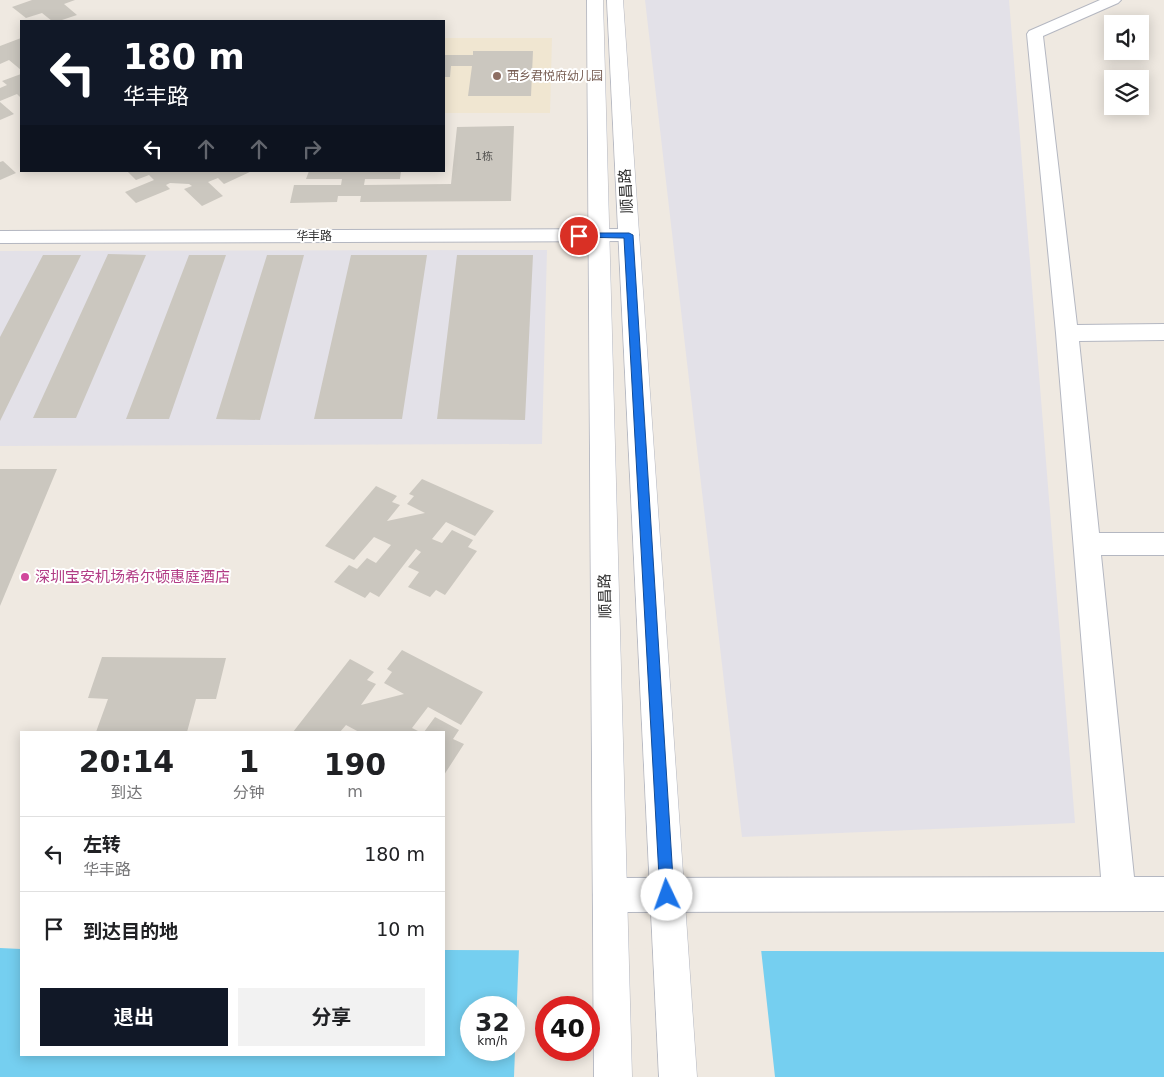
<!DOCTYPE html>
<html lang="zh">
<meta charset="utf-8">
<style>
:root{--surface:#fff;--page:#f2f2f2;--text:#202124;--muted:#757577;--line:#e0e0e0;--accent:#111827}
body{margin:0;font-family:"DejaVu Sans","Noto Sans SC",sans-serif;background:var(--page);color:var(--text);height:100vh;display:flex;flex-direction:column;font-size:19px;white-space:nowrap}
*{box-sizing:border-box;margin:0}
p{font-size:16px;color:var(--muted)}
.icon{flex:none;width:28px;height:28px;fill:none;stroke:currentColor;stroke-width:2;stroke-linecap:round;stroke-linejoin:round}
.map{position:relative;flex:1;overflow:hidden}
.panel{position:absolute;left:20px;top:731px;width:425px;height:325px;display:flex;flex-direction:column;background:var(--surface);border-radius:0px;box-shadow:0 2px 12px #0003}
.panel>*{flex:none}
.guide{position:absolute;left:20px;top:20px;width:425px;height:152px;border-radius:0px;box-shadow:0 2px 12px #0003;background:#111827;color:#fff;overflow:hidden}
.controls{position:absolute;left:1104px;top:15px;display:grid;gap:10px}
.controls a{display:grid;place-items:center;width:45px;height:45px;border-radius:0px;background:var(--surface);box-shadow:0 2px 12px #0003;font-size:25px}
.speed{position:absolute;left:460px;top:996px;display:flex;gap:10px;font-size:25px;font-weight:700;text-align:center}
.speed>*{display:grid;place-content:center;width:65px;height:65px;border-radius:50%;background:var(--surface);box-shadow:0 2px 12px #0003;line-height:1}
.speed small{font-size:12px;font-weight:400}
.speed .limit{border:8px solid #d22;background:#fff;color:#111}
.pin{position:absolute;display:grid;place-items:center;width:42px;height:42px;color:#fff;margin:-21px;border:2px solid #fff;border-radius:50%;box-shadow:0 1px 5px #0007}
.me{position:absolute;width:55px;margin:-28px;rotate:357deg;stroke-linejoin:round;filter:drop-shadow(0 0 4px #0008)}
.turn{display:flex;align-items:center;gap:18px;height:105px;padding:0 20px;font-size:22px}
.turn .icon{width:65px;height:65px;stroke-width:2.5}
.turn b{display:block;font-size:35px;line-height:42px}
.lanes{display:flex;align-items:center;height:48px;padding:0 20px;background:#0003;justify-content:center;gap:25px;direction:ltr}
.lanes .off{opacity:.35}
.eta{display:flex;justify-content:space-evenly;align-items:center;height:85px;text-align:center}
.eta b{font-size:30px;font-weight:700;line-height:35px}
.action{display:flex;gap:10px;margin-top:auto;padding:10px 20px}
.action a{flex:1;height:58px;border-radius:0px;background:var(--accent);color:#fff;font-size:20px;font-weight:700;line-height:58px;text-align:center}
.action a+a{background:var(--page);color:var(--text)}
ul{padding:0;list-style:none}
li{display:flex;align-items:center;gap:15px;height:75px;padding:0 20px;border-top:1px solid var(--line)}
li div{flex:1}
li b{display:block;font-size:19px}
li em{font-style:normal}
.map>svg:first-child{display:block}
.industrial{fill:#e3e1e8}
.education{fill:#f0e6d1}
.water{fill:#75cff0;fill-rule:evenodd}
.pier{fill:#efe9e1;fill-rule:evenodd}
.building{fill:#cbc7bf}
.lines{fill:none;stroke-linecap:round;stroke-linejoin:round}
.minor-casing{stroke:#b4b7c1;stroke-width:2}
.tertiary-casing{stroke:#b4b7c1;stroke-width:1}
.minor{fill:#fff;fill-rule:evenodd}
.tertiary{fill:#fff;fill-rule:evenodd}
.route{fill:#1a73e8;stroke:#114b97}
.education-dot{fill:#8d6e63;stroke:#fff;stroke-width:2}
.hotel-dot{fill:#d1479c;stroke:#fff;stroke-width:2}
.labels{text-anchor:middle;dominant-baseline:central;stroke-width:4;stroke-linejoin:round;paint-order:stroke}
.far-number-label{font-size:11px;fill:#555452}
.far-education-label{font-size:12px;fill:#785e54;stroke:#fff;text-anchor:start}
.far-street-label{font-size:12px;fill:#2e2e2e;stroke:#fff}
.street-label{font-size:15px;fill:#2e2e2e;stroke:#fff}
.hotel-label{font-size:15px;fill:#b23c85;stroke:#fff;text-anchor:start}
</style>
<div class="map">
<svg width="1164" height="1077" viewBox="0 0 1164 1077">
<rect width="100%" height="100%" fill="#efe9e1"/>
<!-- industrial -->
<path class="industrial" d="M645 0H1009L1075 823 742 837Z
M547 250 542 444 0 446V251Z"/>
<!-- education -->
<path class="education" d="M444 38H552L550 113H444Z"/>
<!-- water -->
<path class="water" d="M0 948 21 949V1055H444V950L1164 952V1077H0ZM471 1008H514V1050H471ZM546 1008H589V1050H546Z"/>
<!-- pier -->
<path class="pier" d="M519 948 761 949 775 1077H514ZM546 1008H589V1050H546Z"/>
<!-- building -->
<path class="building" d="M32 0H75L64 4 77 15 59 21H52L42 13 26 18 12 7Z
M21 38V70L9 60 0 64V46Z
M473 51H533L531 96H468L472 66H451L450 77H444V55H473Z
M21 74V98L17 94 0 101V88L7 85 2 81Z
M0 102 14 114 0 120Z
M514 126 511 201 360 202 361 196H338L337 202 290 203 294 185H341L342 179H306L309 171H401L400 179H365L364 185 451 184 457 127Z
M3 161 16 173 0 180V162Z
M127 171H252L224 184 218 178 208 182 223 196 202 206 184 189 192 186 189 184 170 183 166 185 170 189 136 203 125 192 154 180 149 175 136 180Z
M108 254 146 255 76 418H33Z
M43 255H81L0 421V337Z
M189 255H226L169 419H126Z
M267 255H304L260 420 216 419Z
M351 255H427L402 419H314Z
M457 255H533L525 420 437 419Z
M0 469H57L0 606Z
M422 479 494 511 475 536 446 522 432 539 442 543 452 530 473 540 468 547 477 551 445 595 436 590 430 597 408 587 419 572 408 567 421 552 416 549 379 597 370 592 365 598 334 582 349 565 357 569 367 558 376 563 391 545 374 537 354 560 325 546 376 486 397 496 392 502 400 505 387 521 425 513 407 504 414 496 409 494Z
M402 650 483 692 461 725 428 707 412 728 420 732H359L346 725 340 732H293L350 659 374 672 367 680 376 684 361 705 404 694 384 683 392 672 387 669Z
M102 657 226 658 216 699H196L187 732H96L108 699 88 698Z
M435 717 459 730 453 739 464 744 444 775V732H424Z"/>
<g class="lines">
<!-- minor casing -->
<g class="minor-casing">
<path id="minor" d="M1100 0H1121L1118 3 1043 36 1077 325 1164 324V340L1079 341 1099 533H1164V555H1101L1134 877H1164V911L610 912 598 907 593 895 598 883 610 878 1101 877 1056 333 1027 34 1029 31Z
M629 229 636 231 639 235 636 239 629 241 0 243V231Z"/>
</g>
<!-- tertiary casing -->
<g class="tertiary-casing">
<path id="tertiary" d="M587 0H603L632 1077H594Z
M607 0H623L697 1077H659Z"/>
</g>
<!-- minor -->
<use href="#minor" class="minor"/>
<!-- tertiary -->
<use href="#tertiary" class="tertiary"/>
</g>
<!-- route -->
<path class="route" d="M579 233H629L633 235 674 895 672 900 667 902 662 900 660 895 624 238 576 237 575 236Z"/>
<!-- markers -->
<circle class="education-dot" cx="497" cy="76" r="5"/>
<circle class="hotel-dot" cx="25" cy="577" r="5"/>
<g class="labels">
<!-- far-number labels -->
<g class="far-number-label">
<text x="484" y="156">1栋</text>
</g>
<!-- far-education labels -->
<g class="far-education-label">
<text x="507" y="76">西乡君悦府幼儿园</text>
</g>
<!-- far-street labels -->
<g class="far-street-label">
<text x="314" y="236">华丰路</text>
</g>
<!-- street labels -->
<g class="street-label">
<text transform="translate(626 191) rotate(-93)">顺昌路</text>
<text transform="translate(605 596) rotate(-91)">顺昌路</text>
</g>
<!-- hotel labels -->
<g class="hotel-label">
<text x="35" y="577">深圳宝安机场希尔顿惠庭酒店</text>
</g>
</g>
</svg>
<div class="controls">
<a><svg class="icon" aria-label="sound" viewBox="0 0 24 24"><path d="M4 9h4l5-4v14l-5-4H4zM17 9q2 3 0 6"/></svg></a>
<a><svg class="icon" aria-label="layers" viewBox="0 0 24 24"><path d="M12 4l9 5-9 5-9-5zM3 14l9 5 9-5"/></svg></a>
</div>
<div class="speed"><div>32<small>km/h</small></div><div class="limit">40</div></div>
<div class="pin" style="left:579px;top:236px;background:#d93025"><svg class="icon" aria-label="arrive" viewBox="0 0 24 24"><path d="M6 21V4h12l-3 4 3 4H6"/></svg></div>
<svg class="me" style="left:667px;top:895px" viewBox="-20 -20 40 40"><circle r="19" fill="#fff"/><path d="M0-13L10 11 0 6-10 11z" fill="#1a73e8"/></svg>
<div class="guide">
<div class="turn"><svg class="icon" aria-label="left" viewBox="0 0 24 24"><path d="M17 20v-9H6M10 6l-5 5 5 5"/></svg><div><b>180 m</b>华丰路</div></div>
<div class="lanes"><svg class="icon" aria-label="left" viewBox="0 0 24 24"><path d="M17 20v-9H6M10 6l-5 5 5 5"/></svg><svg class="icon off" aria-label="ahead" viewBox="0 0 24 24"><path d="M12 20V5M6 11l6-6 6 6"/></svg><svg class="icon off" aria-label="ahead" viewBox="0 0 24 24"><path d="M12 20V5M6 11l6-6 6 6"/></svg><svg class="icon off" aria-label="right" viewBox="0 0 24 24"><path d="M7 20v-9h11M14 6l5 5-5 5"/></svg></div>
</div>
<section class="panel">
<div class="eta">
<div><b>20:14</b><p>到达</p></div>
<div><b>1</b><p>分钟</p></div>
<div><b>190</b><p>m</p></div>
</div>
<ul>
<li><svg class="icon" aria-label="left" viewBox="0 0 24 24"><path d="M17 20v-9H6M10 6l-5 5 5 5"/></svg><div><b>左转</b><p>华丰路</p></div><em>180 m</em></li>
<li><svg class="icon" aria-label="arrive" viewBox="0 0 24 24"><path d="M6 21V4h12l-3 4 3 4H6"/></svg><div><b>到达目的地</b></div><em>10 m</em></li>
</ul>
<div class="action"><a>退出</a><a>分享</a></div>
</section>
</div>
